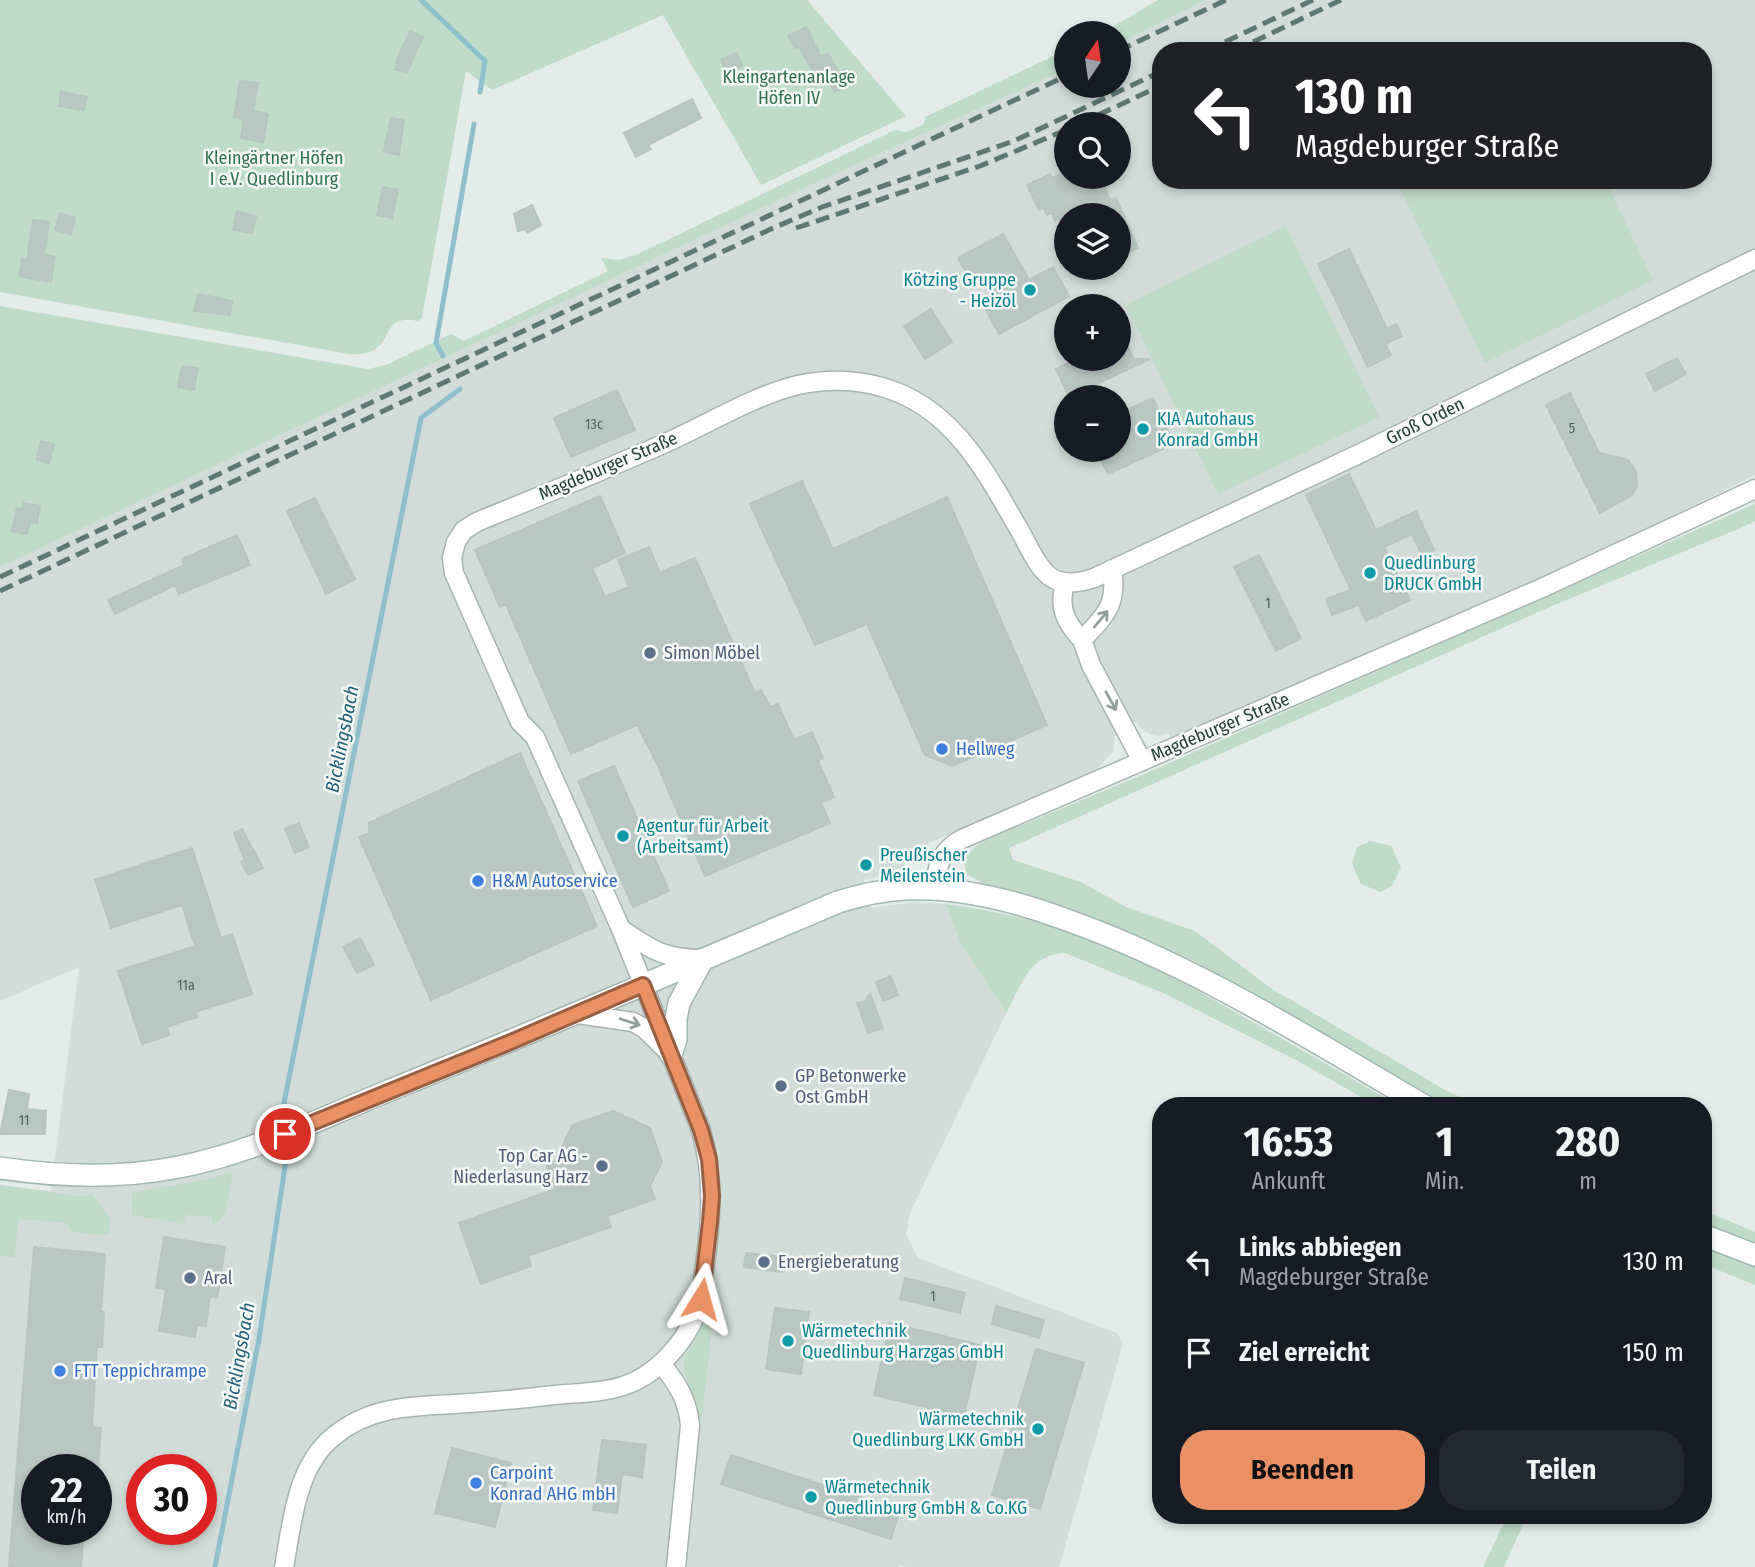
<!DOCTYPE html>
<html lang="de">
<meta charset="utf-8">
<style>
:root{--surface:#171b24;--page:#242831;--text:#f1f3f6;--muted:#9ea1a6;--accent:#e99065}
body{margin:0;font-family:"Fira Sans Condensed",sans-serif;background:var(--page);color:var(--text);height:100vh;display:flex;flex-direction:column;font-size:26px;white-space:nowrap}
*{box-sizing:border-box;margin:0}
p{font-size:23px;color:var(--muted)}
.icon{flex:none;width:38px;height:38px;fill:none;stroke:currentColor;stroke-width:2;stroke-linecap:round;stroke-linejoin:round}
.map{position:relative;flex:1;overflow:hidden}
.drawer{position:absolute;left:1152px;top:1097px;width:560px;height:427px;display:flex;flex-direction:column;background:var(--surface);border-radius:28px;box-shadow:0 4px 10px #0003}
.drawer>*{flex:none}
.top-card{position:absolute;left:1152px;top:42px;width:560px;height:147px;border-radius:28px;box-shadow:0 4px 10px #0003;background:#202124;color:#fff;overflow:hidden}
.needle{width:46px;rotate:13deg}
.buttons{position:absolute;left:1054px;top:21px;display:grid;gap:14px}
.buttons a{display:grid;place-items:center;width:77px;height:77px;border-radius:50%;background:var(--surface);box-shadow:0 4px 10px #0003;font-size:35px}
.speed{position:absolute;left:21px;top:1454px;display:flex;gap:14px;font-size:35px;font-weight:700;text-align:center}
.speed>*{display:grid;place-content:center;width:91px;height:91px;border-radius:50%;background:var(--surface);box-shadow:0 4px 10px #0003;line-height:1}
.speed small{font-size:18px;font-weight:400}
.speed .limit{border:10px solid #d22;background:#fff;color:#111}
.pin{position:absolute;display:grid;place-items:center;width:60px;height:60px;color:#fff;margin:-30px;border:4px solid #fff;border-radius:50%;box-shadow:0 2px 7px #0007}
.me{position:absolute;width:77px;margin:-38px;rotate:8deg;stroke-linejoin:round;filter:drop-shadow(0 0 5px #0008)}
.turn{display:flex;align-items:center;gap:24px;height:147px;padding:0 28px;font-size:32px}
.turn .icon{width:91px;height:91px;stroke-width:2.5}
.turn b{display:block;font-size:49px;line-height:60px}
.eta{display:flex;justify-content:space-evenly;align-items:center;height:119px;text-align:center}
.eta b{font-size:42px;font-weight:700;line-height:49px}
.cta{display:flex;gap:14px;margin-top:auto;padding:14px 28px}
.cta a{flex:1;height:80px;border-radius:28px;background:var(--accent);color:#111;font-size:28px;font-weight:700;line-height:80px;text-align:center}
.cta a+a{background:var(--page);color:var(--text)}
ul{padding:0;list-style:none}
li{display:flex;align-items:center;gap:21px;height:91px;padding:0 28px}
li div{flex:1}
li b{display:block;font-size:26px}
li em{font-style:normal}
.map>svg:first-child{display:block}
.built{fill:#d2dcd8;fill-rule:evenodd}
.green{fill:#bedcc8}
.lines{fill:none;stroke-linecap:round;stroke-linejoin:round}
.stream{stroke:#8fbfcd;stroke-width:5}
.building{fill:#b9c7c2;stroke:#b6c5c0;stroke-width:2}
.street-casing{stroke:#a6b4b0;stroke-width:21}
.secondary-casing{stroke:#a2b7b2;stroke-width:24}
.street{stroke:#fff;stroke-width:18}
.secondary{stroke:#fff;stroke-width:21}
.rail{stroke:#5f7873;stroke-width:5;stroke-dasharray:14 7;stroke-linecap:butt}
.oneway{stroke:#929e9c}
.route-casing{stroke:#975e42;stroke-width:18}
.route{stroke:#e99065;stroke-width:12}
.culture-dot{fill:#0f9aa8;stroke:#f4f9f7;stroke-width:2.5}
.service-dot{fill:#5c6f8a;stroke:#f4f9f7;stroke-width:2.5}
.shop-dot{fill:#3f7fe0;stroke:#f4f9f7;stroke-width:2.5}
.labels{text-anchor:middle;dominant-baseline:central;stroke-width:5;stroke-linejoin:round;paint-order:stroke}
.number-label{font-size:14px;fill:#49605a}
.park-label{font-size:18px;fill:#31714f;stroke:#f4f9f7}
.culture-label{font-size:18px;fill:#0d838f;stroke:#f4f9f7;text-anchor:start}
.street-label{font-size:18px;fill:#243d38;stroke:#f4f9f7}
.service-label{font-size:18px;fill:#4e5e75;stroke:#f4f9f7;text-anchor:start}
.shop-label{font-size:18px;fill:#366cbe;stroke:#f4f9f7;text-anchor:start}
.water-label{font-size:19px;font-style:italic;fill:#226075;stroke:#f4f9f7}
</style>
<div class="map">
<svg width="1755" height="1567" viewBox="0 0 1755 1567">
<rect width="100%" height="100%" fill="#e3ece9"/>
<!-- built -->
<path class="built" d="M1206 0H1755V475L1541 580 1173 741 1169 733 1159 736 1152 735 1142 729 1135 721 1120 728 1121 732 1115 736 1113 752 1093 773 929 843 903 866 889 874 864 880 871 908 917 902 946 904 960 942 1006 1013 910 1213 906 1235 918 1258 1117 1333 1123 1344 1059 1567H906L900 1565 898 1567H0V1190L1 1185 51 1191 79 967 0 1001V567L815 183 1066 69V86H1118V44ZM1160 51H1703V180H1160ZM1066 124H1118V177H1066ZM1066 215H1118V268H1066ZM1066 306H1118V359H1066ZM1066 397H1118V450H1066ZM37 1470H96V1530H37ZM142 1470H201V1530H142Z"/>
<!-- green -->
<path class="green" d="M0 0H807L906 116 761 185 663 15 492 90 466 71 422 318 418 321C380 313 394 347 366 353 361 355 354 354 349 354L0 292Z
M1158 0H1206L1118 44V33H1102Z
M1066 50V69L815 183 0 567V306L368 369 386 365 451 334 464 341 608 271 601 258 620 260 638 254 895 130 906 132 924 124 925 117Z
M1396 180H1605L1653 280 1485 363Z
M1286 226 1379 417 1218 494 1126 305Z
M1755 504V521L1743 527 1552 606 1009 848 1013 860 1081 882 1126 907 1195 931 1272 989 1447 1091 1478 1106H1447L1194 961 1120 928 1013 891 983 883 967 874C959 856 974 847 988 839L1147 773Z
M1370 841 1391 846 1401 867 1392 886 1380 892 1361 884 1352 864 1357 847Z
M946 904C988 910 1030 918 1070 932 1133 953 1190 986 1247 1019 1298 1048 1349 1077 1399 1106H1377L1298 1061 1163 993 1065 953C1029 954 1021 986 1006 1013L960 942Z
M233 1172 225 1214 213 1226 212 1217 185 1215 184 1224 132 1215V1193L205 1180Z
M0 1185 76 1196 93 1195 110 1219 109 1233 103 1235 72 1232 67 1223 18 1219 15 1257 0 1256Z
M1703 1210 1755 1232V1244L1703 1223Z
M1703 1244 1755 1265V1285L1703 1264Z
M705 1321 711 1325V1337L702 1416 698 1417 685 1372 684 1359Z
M1507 1516H1527L1504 1567H1483Z"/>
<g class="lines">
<!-- stream -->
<path class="stream" d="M421 0 485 61 480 92
M443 356 436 343 474 124
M284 1113V1103L421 418 460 389
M215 1567 259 1339 286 1160 285 1148"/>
</g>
<!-- building -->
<path class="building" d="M806 27 821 57 828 53 839 73 846 69 854 82 835 92 824 73 816 77 799 46 795 48 788 36Z
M410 31 423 37 407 72 395 70 398 56Z
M737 53 743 66 727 74 721 60Z
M240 81 258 83 253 111 268 114 263 142 241 138 244 119 234 117Z
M61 92 87 97 84 110 59 106Z
M692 99 701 118 648 145 651 149 636 157 624 133Z
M391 118 404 120 399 155 384 152Z
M1066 172V177H1100L1110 200 1116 198 1138 248 1118 257V215H1073V213L1055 221 1052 213 1047 215 1044 208 1039 210 1027 185 1050 174 1052 178Z
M383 187 398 190 392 218 377 215Z
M532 205 541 225 527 233 526 229 518 231 514 214Z
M237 212 256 216 252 233 233 230Z
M60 213 75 218 71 234 55 230Z
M33 220 49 222 44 255 55 257 51 282 19 276 22 259 27 260Z
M1003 234 1029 280 1053 267 1069 296 999 334 984 306 999 298 986 275 972 283 958 258Z
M1349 249 1387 329 1396 324 1402 336 1385 344 1391 355 1368 367 1318 264Z
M198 294 232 301 230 315 194 311Z
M931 309 952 342 925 359 904 326Z
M1118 328 1134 359H1150L1069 397 1056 369 1077 359H1118Z
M1677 358 1686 374 1655 391 1646 374Z
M182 366 198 368 194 390 178 387Z
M617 390 635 430 571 457 554 418Z
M1570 393 1599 453 1628 460 1636 472 1637 486 1632 495 1600 513 1546 405Z
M1153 398 1174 444 1108 474 1096 450H1118V414Z
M41 441 54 444 49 463 37 459Z
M1349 474 1376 530 1416 511 1434 550 1422 555 1412 534 1384 547 1410 600 1366 621 1359 605 1332 615 1326 599 1351 590 1306 495Z
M802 481 833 549 947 497 1047 725 952 766 925 755 867 624 815 645 750 504Z
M600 496 625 553 592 568 605 597 629 587 618 560 649 547 660 573 695 558 755 693 761 690 770 707 778 704 794 740 812 732 823 758 818 761 834 797 821 803 830 823 705 876 657 764 637 725 571 754 506 605 500 607 475 550Z
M315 498 355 579 326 594 287 511Z
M24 503 40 506 37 523 30 522 27 534 12 531 17 508 22 510Z
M237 535 250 565 179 594 175 585 115 614 108 600 184 565 182 559Z
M1259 555 1301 638 1276 651 1234 567Z
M520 753 597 926 431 1000 359 837 369 833V823Z
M614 766 669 891 633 907 578 781Z
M299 823 309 847 295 853 285 829Z
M242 829 263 868 248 875 241 862 245 860 234 833Z
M192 848 221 938 232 934 252 994 195 1012 197 1017 167 1027 169 1035 142 1044 118 971 195 946 182 905 111 928 95 880Z
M360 938 374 965 357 973 343 947Z
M891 976 898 995 883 1001 876 982Z
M870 994 883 1028 868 1033 857 1003 864 1002Z
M9 1090 29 1094 27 1109 46 1111 45 1134H0Z
M613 1111 650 1128 662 1162 650 1186 655 1199 607 1216 611 1227 528 1256 531 1266 481 1284 459 1223 556 1189 546 1164 556 1161 572 1125Z
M164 1237 225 1247 217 1298 210 1296 206 1326 197 1325 195 1337 159 1331 166 1289 156 1288Z
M34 1247 105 1254 101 1312H104L102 1347H97L92 1427 101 1428 98 1470H37V1530H84L81 1567H9Z
M746 1253 784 1257 782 1272 744 1267Z
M905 1278 965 1293 960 1313 900 1299Z
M996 1306 1044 1320 1039 1338 992 1324Z
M775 1308 809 1312 801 1374 766 1369Z
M890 1323 980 1345 964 1416 874 1395Z
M1036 1349 1084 1363 1040 1509 992 1495Z
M602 1440 646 1445 642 1477 622 1474 617 1513 593 1510Z
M452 1448 511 1463 495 1527 435 1513Z
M731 1455 900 1510 891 1539 721 1484Z"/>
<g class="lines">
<!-- street casing -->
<g class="street-casing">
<path id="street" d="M1065 583C1058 607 1065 622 1082 640 1105 616 1118 605 1112 569
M1082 640 1091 665 1142 761
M935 889C936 867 941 850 962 839L1542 588 1755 489
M621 929C652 950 664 959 703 959
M578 1014 633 1022 644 1028 665 1049
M661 1363C677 1384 688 1399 690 1426L676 1567
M284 1567C292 1523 296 1466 334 1436 369 1407 410 1406 454 1404 488 1402 521 1399 554 1395 577 1393 601 1393 623 1386 655 1376 684 1344 696 1314 701 1300 702 1286 704 1272 711 1221 715 1180 701 1130L621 929 535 737 520 722 454 573 452 558 456 542 464 530 477 522C542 495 608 469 672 440 711 422 756 395 798 385 826 379 854 379 882 387 953 407 986 472 1020 531 1028 545 1036 565 1049 576 1062 586 1079 583 1094 578L1361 453 1755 259"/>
</g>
<!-- secondary casing -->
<g class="secondary-casing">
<path id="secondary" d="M671 1055 676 1039V1019L679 1003 703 959
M0 1168C61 1177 119 1179 179 1167 252 1153 319 1119 388 1091 539 1030 688 966 838 902 860 895 882 890 906 889 960 886 1016 901 1067 920 1194 965 1308 1038 1425 1106
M1703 1235 1755 1255"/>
</g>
<!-- street -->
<use href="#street" class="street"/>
<!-- secondary -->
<use href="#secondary" class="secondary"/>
<!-- rail -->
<path class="rail" d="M1118 51 1226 0
M1206 51 1313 0
M1234 51 1341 0
M1079 124 1160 86
M796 228 980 166 1066 130
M0 577 1066 76
M0 591 771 229 822 207 1014 141 1160 72"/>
</g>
<!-- one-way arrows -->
<defs><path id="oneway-shaft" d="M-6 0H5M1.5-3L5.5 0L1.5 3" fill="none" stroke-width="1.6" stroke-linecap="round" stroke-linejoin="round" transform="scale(1.75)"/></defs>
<g class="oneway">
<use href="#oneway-shaft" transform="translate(1101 619) rotate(-50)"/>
<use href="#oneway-shaft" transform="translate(1111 701) rotate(61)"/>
<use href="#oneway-shaft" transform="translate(630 1022) rotate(18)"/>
</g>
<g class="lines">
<!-- route casing -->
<g class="route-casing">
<path id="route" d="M285 1134 513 1041 643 985 701 1130 709 1159 712 1196 710 1222 701 1299"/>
</g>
<!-- route -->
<use href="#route" class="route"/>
</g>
<!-- markers -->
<g class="culture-dot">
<circle cx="1030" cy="290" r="7"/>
<circle cx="1143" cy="429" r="7"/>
<circle cx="1370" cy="573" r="7"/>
<circle cx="623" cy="836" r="7"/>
<circle cx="866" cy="865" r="7"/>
<circle cx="788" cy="1341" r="7"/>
<circle cx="1038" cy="1429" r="7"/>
<circle cx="811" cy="1497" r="7"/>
</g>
<g class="service-dot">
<circle cx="650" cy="653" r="7"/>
<circle cx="781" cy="1086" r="7"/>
<circle cx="602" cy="1166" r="7"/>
<circle cx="764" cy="1262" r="7"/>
<circle cx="190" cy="1278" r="7"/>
</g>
<g class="shop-dot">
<circle cx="942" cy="749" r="7"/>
<circle cx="478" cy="881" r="7"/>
<circle cx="60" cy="1371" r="7"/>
<circle cx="476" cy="1483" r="7"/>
</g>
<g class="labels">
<!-- number labels -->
<g class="number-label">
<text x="594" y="424">13c</text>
<text x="1572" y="428">5</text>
<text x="1268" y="603">1</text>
<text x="186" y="985">11a</text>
<text x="24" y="1120">11</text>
<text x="933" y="1296">1</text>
</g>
<!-- park labels -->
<g class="park-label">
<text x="789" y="77">Kleingartenanlage<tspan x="789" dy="21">Höfen IV</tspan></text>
<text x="274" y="158">Kleingärtner Höfen<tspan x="274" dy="21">I e.V. Quedlinburg</tspan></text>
</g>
<!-- culture labels -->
<g class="culture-label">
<text x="1016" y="280" text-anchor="end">Kötzing Gruppe<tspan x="1016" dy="21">- Heizöl</tspan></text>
<text x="1157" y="419">KIA Autohaus<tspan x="1157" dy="21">Konrad GmbH</tspan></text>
<text x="1384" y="563">Quedlinburg<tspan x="1384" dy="21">DRUCK GmbH</tspan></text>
<text x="637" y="826">Agentur für Arbeit<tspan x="637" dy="21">(Arbeitsamt)</tspan></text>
<text x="880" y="855">Preußischer<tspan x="880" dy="21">Meilenstein</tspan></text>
<text x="802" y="1331">Wärmetechnik<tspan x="802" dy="21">Quedlinburg Harzgas GmbH</tspan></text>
<text x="1024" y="1419" text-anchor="end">Wärmetechnik<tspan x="1024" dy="21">Quedlinburg LKK GmbH</tspan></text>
<text x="825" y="1487">Wärmetechnik<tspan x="825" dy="21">Quedlinburg GmbH &amp; Co.KG</tspan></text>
</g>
<!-- street labels -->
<g class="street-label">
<text transform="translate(1425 421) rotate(-26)">Groß Orden</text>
<text transform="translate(608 466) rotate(-23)">Magdeburger Straße</text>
<text transform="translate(1220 727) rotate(-23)">Magdeburger Straße</text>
</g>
<!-- service labels -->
<g class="service-label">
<text x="664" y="653">Simon Möbel</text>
<text x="795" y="1076">GP Betonwerke<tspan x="795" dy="21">Ost GmbH</tspan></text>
<text x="588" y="1156" text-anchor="end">Top Car AG -<tspan x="588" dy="21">Niederlasung Harz</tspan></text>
<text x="778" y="1262">Energieberatung</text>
<text x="204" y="1278">Aral</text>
</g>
<!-- shop labels -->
<g class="shop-label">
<text x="956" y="749">Hellweg</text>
<text x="492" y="881">H&amp;M Autoservice</text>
<text x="74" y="1371">FTT Teppichrampe</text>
<text x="490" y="1473">Carpoint<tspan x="490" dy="21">Konrad AHG mbH</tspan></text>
</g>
<!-- water labels -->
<g class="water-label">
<text transform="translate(342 739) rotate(-79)">Bicklingsbach</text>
<text transform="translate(239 1356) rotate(-80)">Bicklingsbach</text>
</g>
</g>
</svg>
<div class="buttons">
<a><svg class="needle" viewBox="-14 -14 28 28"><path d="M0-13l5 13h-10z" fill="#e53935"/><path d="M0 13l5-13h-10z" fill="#9ea1a6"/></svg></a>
<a><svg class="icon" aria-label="search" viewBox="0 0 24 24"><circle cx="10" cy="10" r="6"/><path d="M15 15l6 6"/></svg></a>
<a><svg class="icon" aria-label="layers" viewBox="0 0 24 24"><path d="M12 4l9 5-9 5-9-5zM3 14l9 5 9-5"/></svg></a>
<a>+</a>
<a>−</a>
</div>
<div class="speed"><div>22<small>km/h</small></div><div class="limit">30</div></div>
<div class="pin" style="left:285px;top:1134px;background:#d93025"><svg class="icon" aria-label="arrive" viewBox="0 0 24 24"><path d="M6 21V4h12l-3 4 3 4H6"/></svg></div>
<svg class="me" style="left:701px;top:1299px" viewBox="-20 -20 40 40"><path d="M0-17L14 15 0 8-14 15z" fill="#e99065" stroke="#fff" stroke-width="4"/></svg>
<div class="top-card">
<div class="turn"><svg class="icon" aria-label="left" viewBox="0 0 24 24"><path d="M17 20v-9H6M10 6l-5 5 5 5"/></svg><div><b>130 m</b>Magdeburger Straße</div></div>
</div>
<section class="drawer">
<div class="eta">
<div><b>16:53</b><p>Ankunft</p></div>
<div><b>1</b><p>Min.</p></div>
<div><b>280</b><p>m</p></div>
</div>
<ul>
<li><svg class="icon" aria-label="left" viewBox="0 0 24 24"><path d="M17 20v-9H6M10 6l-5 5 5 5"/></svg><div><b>Links abbiegen</b><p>Magdeburger Straße</p></div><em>130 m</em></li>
<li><svg class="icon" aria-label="arrive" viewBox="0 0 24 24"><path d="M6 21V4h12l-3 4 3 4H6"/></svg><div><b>Ziel erreicht</b></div><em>150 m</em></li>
</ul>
<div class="cta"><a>Beenden</a><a>Teilen</a></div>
</section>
</div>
